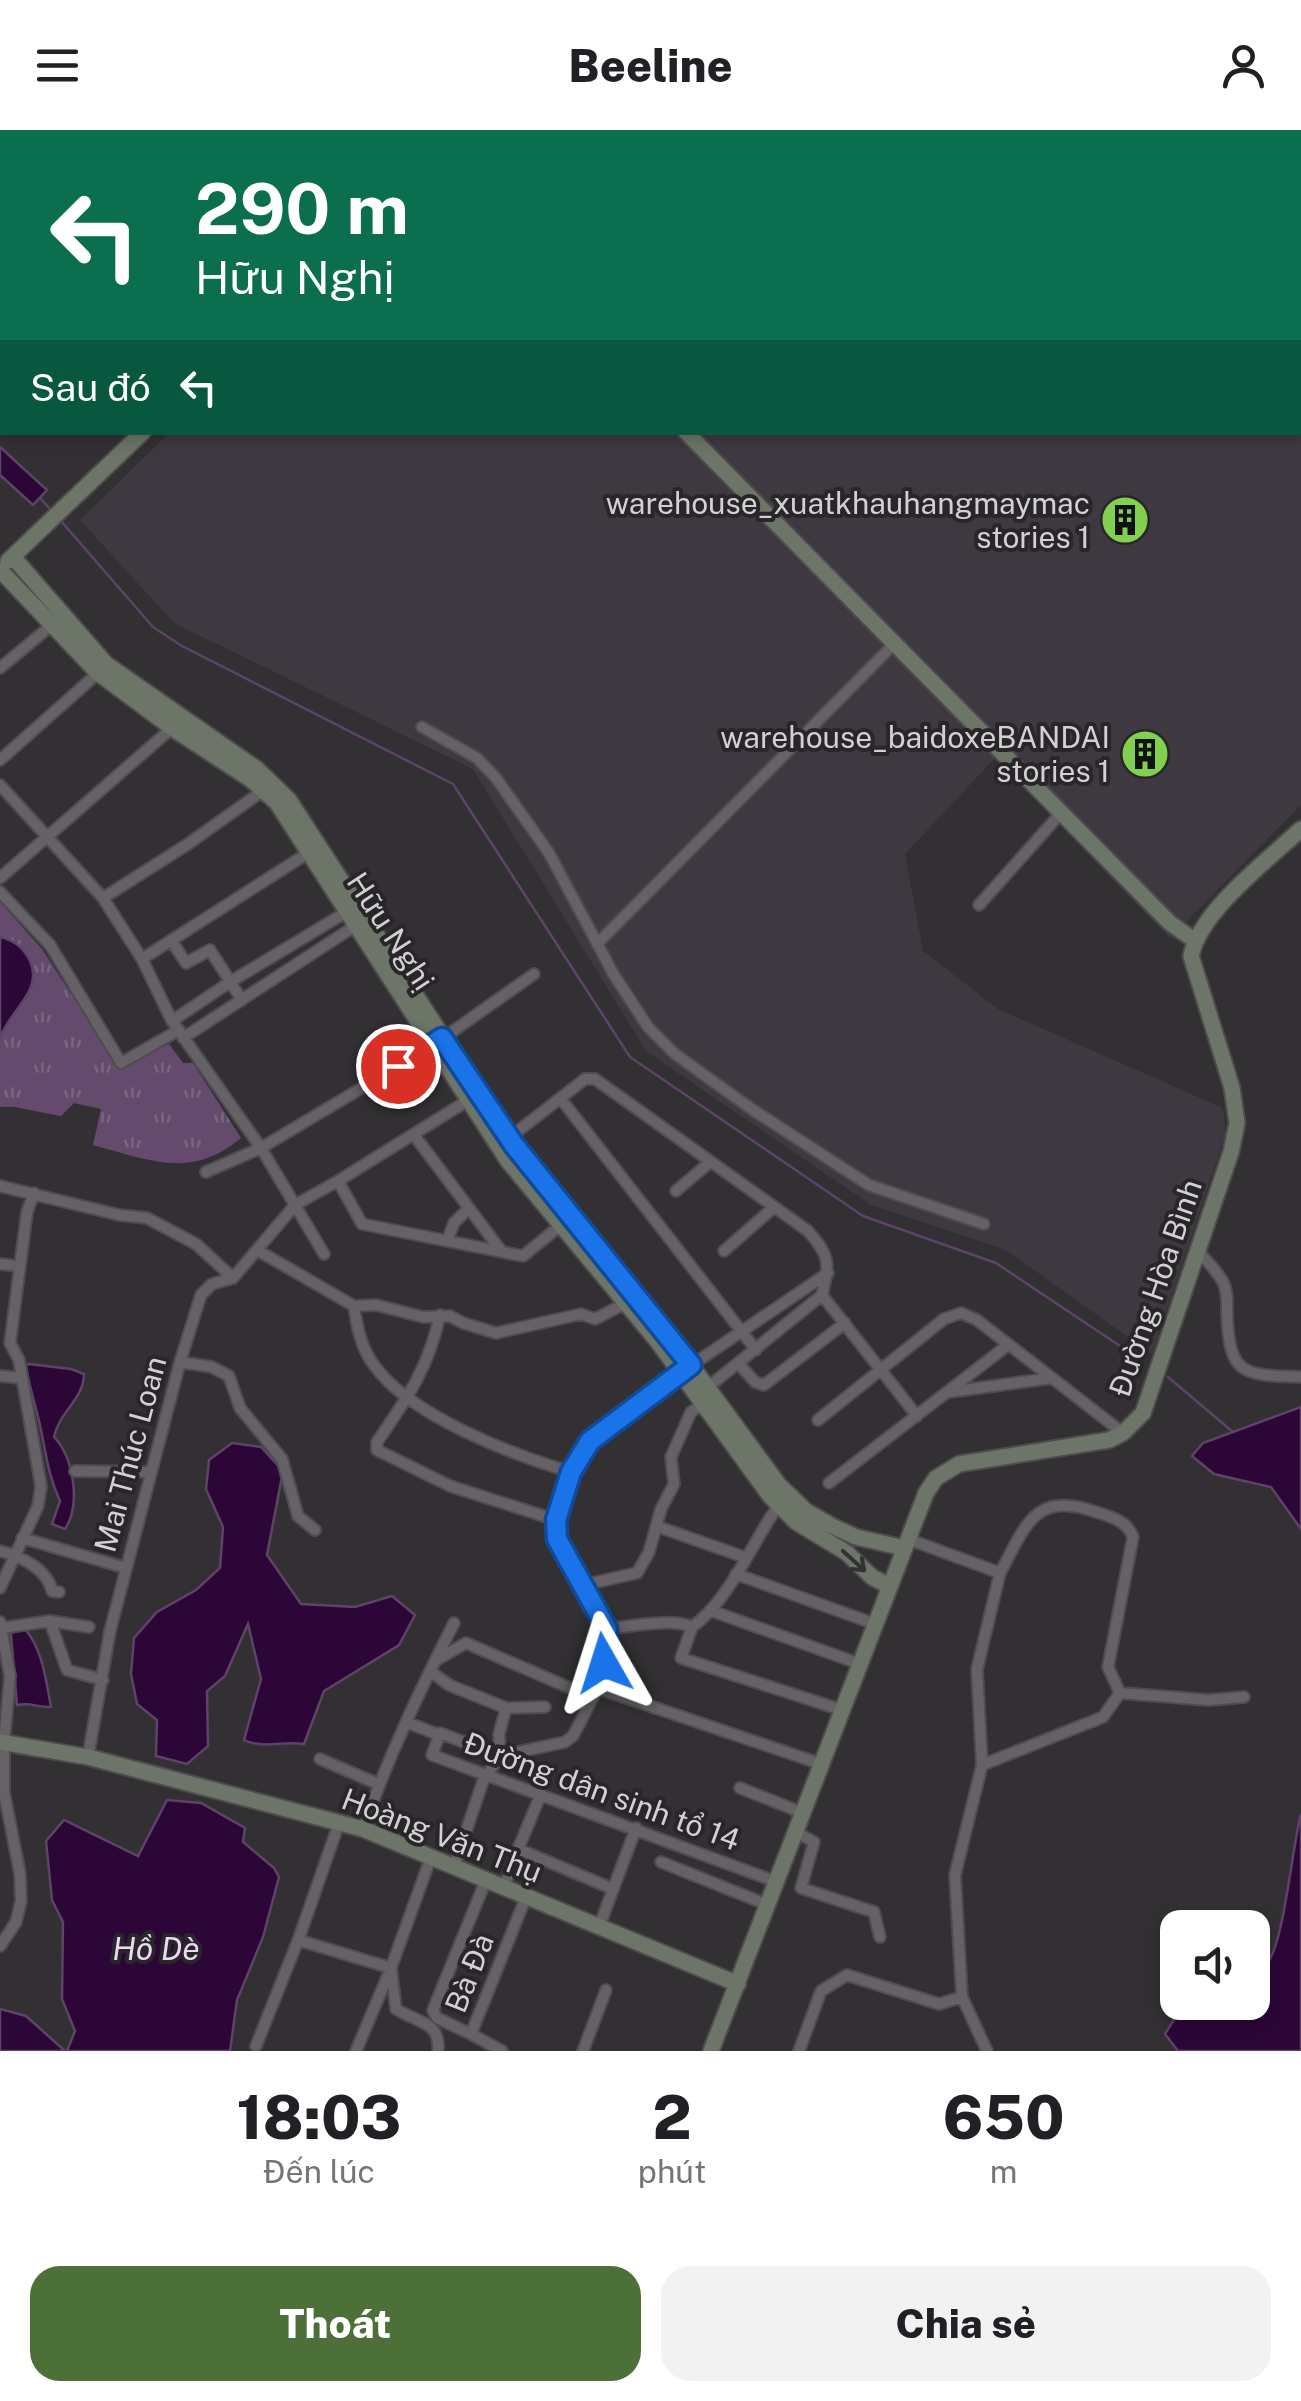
<!DOCTYPE html>
<html lang="vi">
<meta charset="utf-8">
<style>
:root{--surface:#fff;--page:#f2f2f2;--text:#202124;--muted:#757577;--accent:#4c7037}
body{margin:0;font-family:"Public Sans",sans-serif;background:var(--page);color:var(--text);height:100vh;display:flex;flex-direction:column;font-size:38px;white-space:nowrap}
*{box-sizing:border-box;margin:0}
p{font-size:32px;color:var(--muted)}
.icon{flex:none;width:55px;height:55px;fill:none;stroke:currentColor;stroke-width:2;stroke-linecap:round;stroke-linejoin:round}
.map{position:relative;height:1921px;overflow:hidden}
.sheet{display:flex;flex-direction:column;background:var(--surface);flex:1}
.sheet>*{flex:none}
.top-card{position:absolute;left:0px;top:0px;width:1302px;height:305px;box-shadow:0 5px 15px #0003;background:#0b6e4f;color:#fff;overflow:hidden}
.tools{position:absolute;left:1160px;top:1780px;display:grid;gap:20px}
.tools a{display:grid;place-items:center;width:110px;height:110px;border-radius:20px;background:var(--surface);box-shadow:0 5px 15px #0003;font-size:50px}
.pin{position:absolute;display:grid;place-items:center;width:85px;height:85px;color:#fff;margin:-42px;border:5px solid #fff;border-radius:50%;box-shadow:0 2px 10px #0007}
.me{position:absolute;width:110px;margin:-55px;rotate:354deg;stroke-linejoin:round;filter:drop-shadow(0 0 8px #0008)}
.turn{display:flex;align-items:center;gap:35px;height:210px;padding:0 30px;font-size:45px}
.turn .icon{width:130px;height:130px;stroke-width:2.5}
.turn b{display:block;font-size:70px;line-height:85px}
.then{display:flex;align-items:center;height:95px;padding:0 30px;background:#0003;gap:20px;font-size:38px}
.eta{display:flex;justify-content:space-evenly;align-items:center;height:170px;text-align:center}
.eta b{font-size:60px;font-weight:800;line-height:70px}
.primary-button{display:flex;gap:20px;margin-top:auto;padding:20px 30px}
.primary-button a{flex:1;height:115px;border-radius:30px;background:var(--accent);color:#fff;font-size:40px;font-weight:800;line-height:115px;text-align:center}
.primary-button a+a{background:var(--page);color:var(--text)}
header{display:flex;justify-content:space-between;align-items:center;height:130px;padding:0 30px;background:var(--surface);font-size:45px;font-weight:800}
.map>svg:first-child{display:block}
.built{fill:#3e3841}
.park{fill:url(#park-tufts)}
.water{fill:#2b0637;stroke:#5d4366;stroke-width:2.5}
.lines{fill:none;stroke-linecap:round;stroke-linejoin:round}
.stream{stroke:#5d4366;stroke-width:2.5}
.street-casing{stroke:#4e4c4f;stroke-width:14}
.secondary-casing{stroke:#4e4c4f;stroke-width:19}
.street{stroke:#656166;stroke-width:10}
.secondary{stroke:#6d7568;stroke-width:15}
.oneway{stroke:#333233}
.route-casing{stroke:#114b97;stroke-width:25}
.route{stroke:#1a73e8;stroke-width:18}
.labels{text-anchor:middle;dominant-baseline:central;stroke-width:8;stroke-linejoin:round;paint-order:stroke}
.poi-label{font-size:30px;fill:#d2d0d3;stroke:#29262a;text-anchor:end}
.street-label{font-size:30px;fill:#d2d0d3;stroke:#29262a}
.water-label{font-size:32px;font-style:italic;fill:#edd6f6;stroke:#29262a}
</style>
<header><svg class="icon" aria-label="menu" viewBox="0 0 24 24"><path d="M4 6h16M4 12h16M4 18h16"/></svg>Beeline<svg class="icon" aria-label="person" viewBox="0 0 24 24"><circle cx="12" cy="8" r="4"/><path d="M4 21q1-7 8-7t8 7"/></svg></header>
<div class="map">
<svg width="1301" height="1921" viewBox="0 0 1301 1921">
<defs>
<pattern id="park-tufts" width="24" height="20" patternUnits="userSpaceOnUse" patternTransform="scale(2.5)"><rect width="24" height="20" fill="#644b6e"/><path d="M3 7l-1-3M5 7V3M7 7l1-3M15 17l-1-3M17 17v-4M19 17l1-3" fill="none" stroke="#796482"/></pattern>
</defs>
<rect width="100%" height="100%" fill="#333034"/>
<!-- built -->
<path class="built" d="M478 0H951V2H475Z
M1301 213V675L1170 808 995 628 905 724 923 821 998 879 1223 978 1226 1003 1152 1224 1006 1120 871 1075 646 921 473 639 174 493 80 390 169 303 1300 302Z"/>
<!-- park -->
<path class="park" d="M0 772 42 819 119 938 169 914 183 933H193L241 1008C191 1050 150 1030 93 1015L101 979 74 973 61 986 15 977H0Z"/>
<!-- water -->
<path class="water" d="M0 317 47 360 33 375 0 345Z
M0 807C15 811 23 817 30 831 44 862 7 882 0 909Z
M29 1234 71 1239 84 1244C84 1269 59 1282 54 1307 74 1328 81 1375 65 1399L52 1394 60 1371C47 1343 46 1321 39 1291 35 1273 29 1256 26 1236Z
M1301 1277V1399L1271 1357 1214 1344 1192 1326 1203 1313Z
M232 1313 261 1317 283 1341 267 1425 301 1474 355 1477 392 1466 415 1485 399 1515 324 1561 304 1614C284 1611 262 1619 244 1610L261 1549 248 1494 225 1546 207 1561 208 1616 187 1634 156 1626 157 1590 137 1574 131 1544 134 1508 157 1482 196 1460 220 1438 223 1397 206 1359 209 1330Z
M25 1499C43 1520 46 1551 51 1577 38 1578 32 1572 17 1575L11 1504 13 1500Z
M167 1670 201 1673 245 1698 243 1712 274 1738 279 1747 263 1807 237 1870 230 1921H67L75 1901 62 1869 63 1792 52 1770 46 1711 64 1690 138 1726Z
M1301 1684V1921H1178L1165 1904 1180 1880 1198 1873 1252 1872 1253 1844C1257 1841 1263 1839 1266 1835 1284 1816 1292 1716 1301 1684Z
M0 1879 26 1886 65 1921H0Z"/>
<g class="lines">
<!-- stream -->
<path class="stream" d="M41 369 52 381
M61 391 153 497 182 516 453 654 630 927 863 1086 996 1133 1138 1228
M1168 1247 1233 1302"/>
<!-- street casing -->
<g class="street-casing">
<path id="street" d="M186 0 188 2
M257 0 259 2
M962 0V2
M1029 0V2
M325 2 328 0
M1084 2 1085 0
M0 92 2 93
M0 149 2 150
M0 538 53 494
M422 597 477 628 496 648 549 723 614 845 648 897 675 924 753 980 869 1055 984 1094
M0 630 98 543
M0 655 103 768 142 829 172 891 261 1018 324 1124
M0 748 172 598
M0 762 50 815 121 933 179 900
M103 768 188 714 264 660
M979 775 1061 683
M171 810 186 833 210 820 242 870
M597 814 894 514
M142 829 308 723
M172 891 230 852 348 781
M183 908 355 796 358 790
M561 969 756 1220
M467 971 338 1051 362 1094 523 1126 561 1095
M414 1005 502 1122
M509 1008 585 949H595L808 1101C830 1126 830 1133 822 1165L917 1286
M206 1042 261 1018 432 916 534 844
M0 1056 119 1085 147 1088 196 1114 233 1148
M676 1061 710 1032
M447 1111 454 1093 467 1080
M257 1120 354 1176C357 1197 361 1218 374 1235 410 1286 513 1325 571 1342
M724 1121 773 1078
M1198 1121C1206 1130 1217 1141 1223 1152 1228 1162 1227 1173 1227 1183 1229 1246 1243 1245 1301 1247
M0 1134 18 1136
M354 1176 376 1175 423 1187 450 1186 463 1193 496 1203 581 1184 595 1189 626 1173
M440 1185C428 1239 408 1267 377 1312V1320L450 1356 556 1390
M180 1232 212 1237 229 1246 240 1278 282 1329 298 1386 315 1400
M739 1234 755 1252 764 1255 845 1193
M0 1246 21 1248
M707 1258 822 1165
M949 1262 1052 1248
M818 1290 944 1189 961 1183 977 1190 1123 1303
M75 1341 150 1342
M829 1353 1008 1215
M656 1396 744 1427
M22 1408 126 1438
M908 1409 1000 1443 977 1539 982 1635 955 1745 962 1867 987 1921
M0 1421C21 1426 47 1439 52 1461L59 1462
M736 1444 875 1494
M583 1455 637 1443 649 1422 661 1379 674 1354 671 1327 691 1282 703 1274
M0 1458 38 1376 41 1356 19 1230 10 1213 27 1082 34 1063
M712 1481 860 1534
M50 1491 89 1497
M0 1492 10 1546 4 1613V1662L20 1744 21 1771 16 1792 0 1816
M692 1497 681 1528 842 1580
M2 1498 50 1491 67 1540 103 1550
M607 1499C629 1496 674 1488 692 1497 730 1470 752 1412 780 1373
M435 1531 466 1513 593 1568
M430 1541 449 1555 506 1578
M597 1558 821 1634
M1120 1563 1209 1570 1244 1567
M545 1577 506 1578 499 1604 500 1626 440 1603 432 1625 777 1752
M406 1592 439 1605
M88 1627 110 1501 180 1232 201 1165 212 1154 233 1148 295 1075 338 1051
M320 1629 378 1654
M982 1635 1103 1587 1120 1563 1108 1537 1133 1407C1127 1391 1112 1387 1096 1382 1035 1360 1026 1395 1000 1443
M740 1658 803 1683
M363 1699C388 1627 420 1560 454 1493
M796 1702 814 1712 801 1758 874 1782 880 1807
M518 1719 541 1664
M661 1732 768 1775
M454 1737 483 1651 500 1626 565 1612 573 1606 595 1563 605 1533 607 1499 555 1402 571 1342 590 1311 680 1243 828 1143
M504 1757 518 1719 613 1759
M599 1797 636 1698
M298 1810 391 1838 396 1879C417 1893 441 1891 438 1921
M471 1904 437 1888 433 1880 486 1750
M256 1916 299 1808 339 1693
M356 1921 391 1838 431 1727
M502 1921 471 1904 526 1767
M583 1921 606 1860
M799 1921 821 1861 847 1845 939 1874 962 1867"/>
</g>
<!-- secondary casing -->
<g class="secondary-casing">
<path id="secondary" d="M399 0 401 2
M439 2 441 0
M686 302 1170 793 1194 810
M13 427 106 534 257 639 289 670 513 1015 669 1205 779 1355 806 1381 832 1396 856 1407 904 1418
M8 431 143 302
M0 440 98 543 172 598 250 649 277 673 508 1031 658 1212 770 1366 796 1392 847 1423 872 1447 889 1456
M0 1612 88 1627 363 1699 738 1854
M711 1921 926 1363 936 1348 959 1334 1109 1310 1123 1303 1143 1283 1231 1022 1237 993 1232 958 1191 826C1200 781 1267 731 1301 699"/>
</g>
<!-- street -->
<use href="#street" class="street"/>
<!-- secondary -->
<use href="#secondary" class="secondary"/>
</g>
<!-- one-way arrows -->
<defs><path id="oneway-shaft" d="M-6 0H5M1.5-3L5.5 0L1.5 3" fill="none" stroke-width="1.6" stroke-linecap="round" stroke-linejoin="round" transform="scale(2.5)"/></defs>
<use class="oneway" href="#oneway-shaft" transform="translate(854 1431) rotate(42)"/>
<g class="lines">
<!-- route casing -->
<g class="route-casing">
<path id="route" d="M398 936 442 908 514 1015 691 1235 590 1311 571 1342 556 1390 557 1409 607 1499 604 1533"/>
</g>
<!-- route -->
<use href="#route" class="route"/>
</g>
<!-- icons -->
<defs>
<g id="building-disc" transform="scale(2.5)"><circle r="9.5" fill="#82d04f" stroke="#29262a"/><path d="M-4-6H4V6H1V3H-1V6H-4ZM-2.5-4.3h1.7v1.8h-1.7ZM.8-4.3h1.7v1.8H.8ZM-2.5-1h1.7V.8h-1.7ZM.8-1h1.7V.8H.8Z" fill="#111"/></g>
</defs>
<g fill-rule="evenodd">
<use href="#building-disc" x="1125" y="390"/>
<use href="#building-disc" x="1145" y="624"/>
</g>
<g class="labels">
<!-- poi labels -->
<g class="poi-label">
<text x="1090" y="373">warehouse_xuatkhauhangmaymac<tspan x="1090" dy="34">stories 1</tspan></text>
<text x="1110" y="607">warehouse_baidoxeBANDAI<tspan x="1110" dy="34">stories 1</tspan></text>
</g>
<!-- street labels -->
<g class="street-label">
<text transform="translate(391 801) rotate(57)">Hữu Nghị</text>
<text transform="translate(1155 1158) rotate(-71)">Đường Hòa Bình</text>
<text transform="translate(130 1324) rotate(-75)">Mai Thúc Loan</text>
<text transform="translate(602 1661) rotate(20)">Đường dân sinh tổ 14</text>
<text transform="translate(442 1705) rotate(21)">Hoàng Văn Thụ</text>
<text transform="translate(469 1843) rotate(-68)">Bà Đà</text>
</g>
<!-- water labels -->
<g class="water-label">
<text x="156" y="1818">Hồ Dè</text>
</g>
</g>
</svg>
<div class="tools">
<a><svg class="icon" aria-label="sound" viewBox="0 0 24 24"><path d="M4 9h4l5-4v14l-5-4H4zM17 9q2 3 0 6"/></svg></a>
</div>
<div class="pin" style="left:398px;top:936px;background:#d93025"><svg class="icon" aria-label="arrive" viewBox="0 0 24 24"><path d="M6 21V4h12l-3 4 3 4H6"/></svg></div>
<svg class="me" style="left:604px;top:1533px" viewBox="-20 -20 40 40"><path d="M0-17L14 15 0 8-14 15z" fill="#1a73e8" stroke="#fff" stroke-width="4"/></svg>
<div class="top-card">
<div class="turn"><svg class="icon" aria-label="left" viewBox="0 0 24 24"><path d="M17 20v-9H6M10 6l-5 5 5 5"/></svg><div><b>290 m</b>Hữu Nghị</div></div>
<div class="then">Sau đó<svg class="icon" aria-label="left" viewBox="0 0 24 24"><path d="M17 20v-9H6M10 6l-5 5 5 5"/></svg></div>
</div>
</div>
<section class="sheet">
<div class="eta">
<div><b>18:03</b><p>Đến lúc</p></div>
<div><b>2</b><p>phút</p></div>
<div><b>650</b><p>m</p></div>
</div>
<div class="primary-button"><a>Thoát</a><a>Chia sẻ</a></div>
</section>
